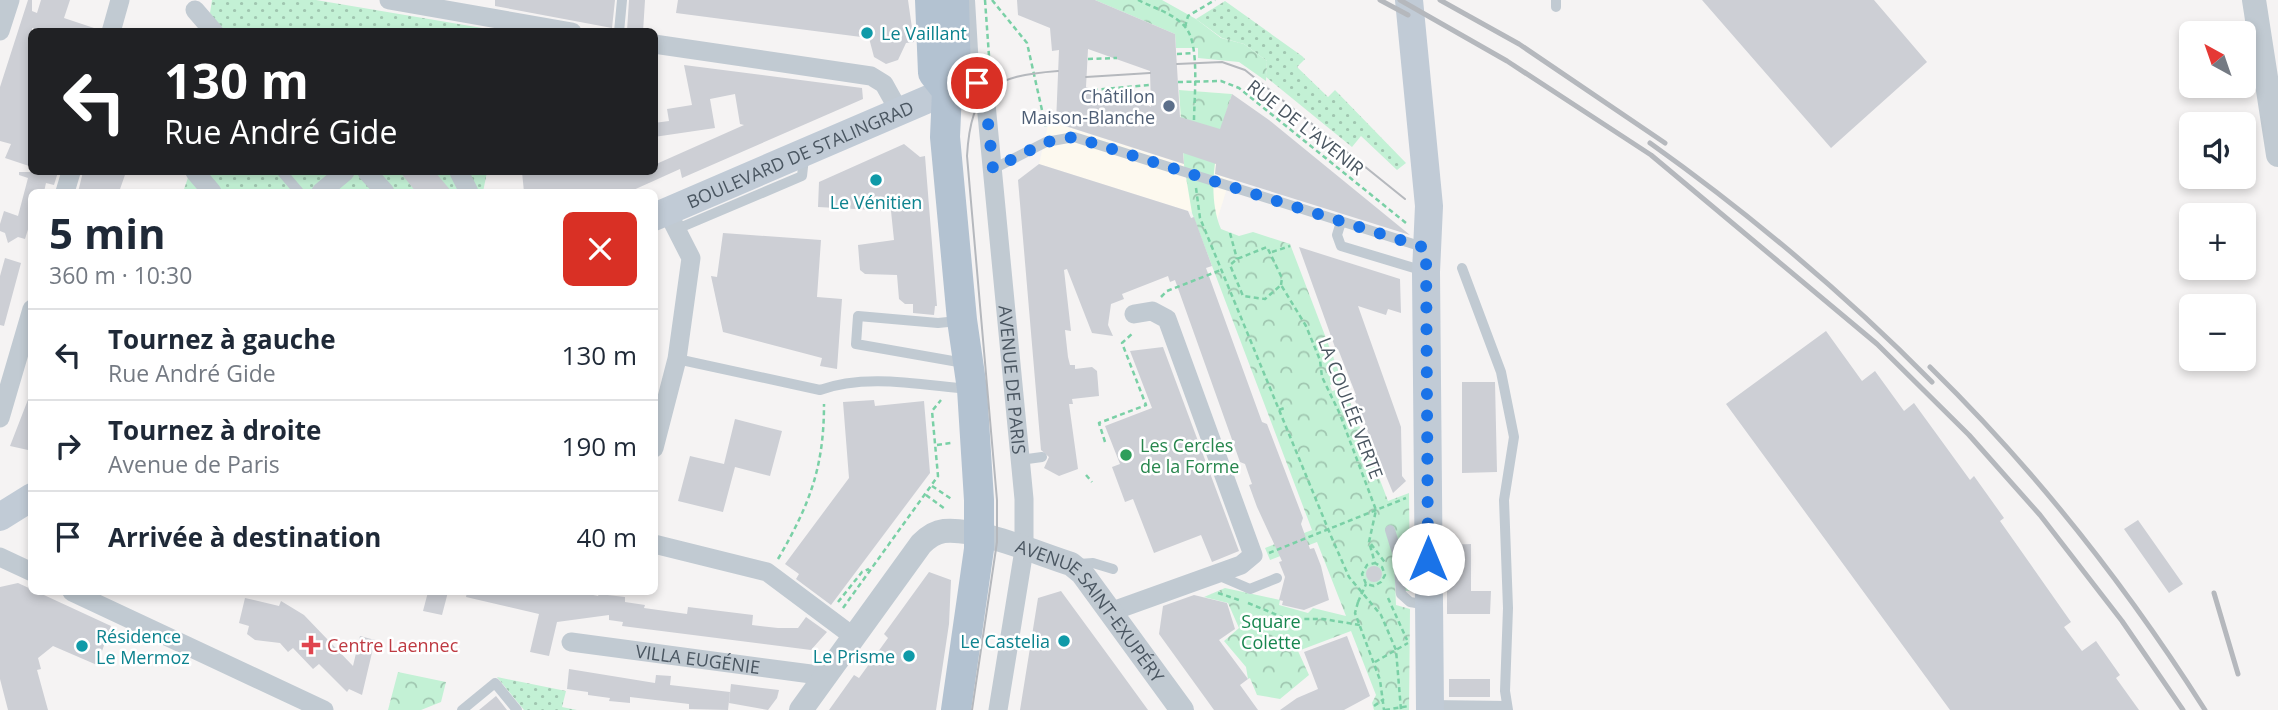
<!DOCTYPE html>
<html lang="fr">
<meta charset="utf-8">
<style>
:root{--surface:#fff;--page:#f6f6f7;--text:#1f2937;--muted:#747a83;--line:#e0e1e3}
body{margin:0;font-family:"Open Sans",sans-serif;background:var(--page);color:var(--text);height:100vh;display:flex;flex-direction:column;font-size:26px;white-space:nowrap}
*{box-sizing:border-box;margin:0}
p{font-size:23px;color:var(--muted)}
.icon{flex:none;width:38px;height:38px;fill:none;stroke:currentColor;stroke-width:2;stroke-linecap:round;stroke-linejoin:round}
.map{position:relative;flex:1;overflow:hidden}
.drawer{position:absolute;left:28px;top:189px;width:630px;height:406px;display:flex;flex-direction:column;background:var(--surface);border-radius:10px;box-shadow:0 4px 10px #0003}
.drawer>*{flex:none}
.top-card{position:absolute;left:28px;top:28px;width:630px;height:147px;border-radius:10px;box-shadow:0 4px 10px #0003;background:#202124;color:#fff;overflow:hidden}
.needle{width:46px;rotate:320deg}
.tools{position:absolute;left:2179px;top:21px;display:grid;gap:14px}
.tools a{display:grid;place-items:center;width:77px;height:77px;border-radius:10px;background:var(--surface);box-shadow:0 4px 10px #0003;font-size:35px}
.pin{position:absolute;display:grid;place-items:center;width:60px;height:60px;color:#fff;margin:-30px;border:4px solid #fff;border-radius:50%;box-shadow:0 2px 7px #0007}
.me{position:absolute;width:77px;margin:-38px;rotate:0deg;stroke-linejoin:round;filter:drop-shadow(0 0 5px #0008)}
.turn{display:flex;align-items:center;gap:24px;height:147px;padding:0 21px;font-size:32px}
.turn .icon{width:91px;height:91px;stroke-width:2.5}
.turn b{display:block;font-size:49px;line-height:60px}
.round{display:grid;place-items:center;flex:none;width:74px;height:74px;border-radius:10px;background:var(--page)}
.summary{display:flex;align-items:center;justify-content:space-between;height:119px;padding:0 21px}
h1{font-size:42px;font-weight:700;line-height:52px}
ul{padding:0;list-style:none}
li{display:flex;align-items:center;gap:21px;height:91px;padding:0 21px;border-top:2px solid var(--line)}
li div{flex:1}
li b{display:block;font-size:26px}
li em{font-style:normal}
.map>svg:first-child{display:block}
.commercial{fill:#fdf9ef}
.grass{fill:url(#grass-dots)}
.forest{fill:url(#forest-crowns)}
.building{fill:#cdcfd5;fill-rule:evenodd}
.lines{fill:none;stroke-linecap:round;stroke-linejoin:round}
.path{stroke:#7ad0a6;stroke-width:2.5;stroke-dasharray:5 3.5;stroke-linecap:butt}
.service{stroke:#c1cad2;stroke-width:10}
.minor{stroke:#c1cad2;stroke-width:19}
.tertiary{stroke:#c1cad2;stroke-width:24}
.secondary{stroke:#c1cbd6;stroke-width:28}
.primary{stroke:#b3c2d1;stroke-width:30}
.tram{stroke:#b5b8bd;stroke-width:2}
.rail{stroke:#b5b8bd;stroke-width:5}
.path-bridge{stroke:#7ad0a6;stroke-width:2.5;stroke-dasharray:5 3.5;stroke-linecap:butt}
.route{stroke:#1a73e8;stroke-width:12;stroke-dasharray:0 21.6}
.culture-dot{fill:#0f9aa8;stroke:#fff;stroke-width:2.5}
.service-dot{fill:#5c6f8a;stroke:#fff;stroke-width:2.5}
.leisure-dot{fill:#2e9e5b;stroke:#fff;stroke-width:2.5}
.health-dot{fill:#e0444e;stroke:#fff;stroke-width:2.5}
.labels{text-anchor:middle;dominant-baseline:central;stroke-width:5;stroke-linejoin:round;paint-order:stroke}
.culture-label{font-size:18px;fill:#0d838f;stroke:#fff;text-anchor:start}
.service-label{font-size:18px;fill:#4e5e75;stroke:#fff;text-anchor:end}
.street-label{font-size:18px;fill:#4a5661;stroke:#fff}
.leisure-label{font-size:18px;fill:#27864d;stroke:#fff;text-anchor:start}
.park-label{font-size:18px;fill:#17864f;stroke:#fff}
.health-label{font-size:18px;fill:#be3a42;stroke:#fff;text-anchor:start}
</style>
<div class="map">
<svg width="2278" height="710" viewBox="0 0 2278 710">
<defs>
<pattern id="grass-dots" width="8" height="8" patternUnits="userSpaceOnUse" patternTransform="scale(1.75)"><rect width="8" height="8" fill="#c3f1d5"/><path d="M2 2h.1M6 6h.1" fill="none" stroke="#a0c6b0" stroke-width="1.8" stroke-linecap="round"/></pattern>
<pattern id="forest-crowns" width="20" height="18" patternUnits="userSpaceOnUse" patternTransform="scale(1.75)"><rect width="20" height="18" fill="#c3f1d5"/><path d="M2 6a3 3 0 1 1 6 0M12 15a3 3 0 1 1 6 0" fill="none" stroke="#a0c6b0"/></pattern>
</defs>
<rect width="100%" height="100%" fill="#f5f3f3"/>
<!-- commercial -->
<path class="commercial" d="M1179 90 1232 94 1220 129 1215 174 1230 179 1217 220 1039 164 1049 121 1183 164Z"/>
<!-- grass -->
<path class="grass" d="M212 0H316L500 31H222L210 13Z
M1225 1 1302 56 1305 59 1297 67 1328 97 1335 90 1406 163 1397 170 1361 136 1352 147 1266 77 1267 61 1244 44 1222 38 1196 19Z
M190 172H487L483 192H183Z
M497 677 566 691 562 707 577 710H524Z"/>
<!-- forest -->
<path class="forest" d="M1095 0H1162L1196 19 1221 38 1244 44 1267 61 1266 81 1239 62 1198 58V48H1176L1175 34Z
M1179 90 1232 94C1219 134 1204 189 1221 229L1239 236 1253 232 1290 244 1342 380 1330 385 1332 391 1336 390 1338 397 1347 394 1388 501 1409 493 1410 591H1405L1403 555 1394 529 1386 532 1394 556 1396 605 1410 609 1409 710H1374L1372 703 1376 695 1351 631 1298 651 1309 675 1280 699 1257 695 1250 678 1248 679 1246 667 1224 641 1239 628 1228 603 1204 597 1225 588 1280 600 1279 605 1308 613 1313 608 1346 616 1317 542 1270 560 1265 548 1312 530 1192 213 1184 165Z
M398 672 446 682 441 702 421 710H388Z"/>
<!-- building -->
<path class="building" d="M28 0H32V11L37 13 41 0H70L64 18 97 29 96 32H41L32 28V167L5 158 11 144 0 141V87Z
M495 0H615L612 28 495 6Z
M629 0H645L643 32 627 31Z
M678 0H908L914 42 906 43 898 60 886 64 874 57 869 38 676 13Z
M1017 0H1095L1175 34 1180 117 1220 129 1232 94 1269 120 1410 235 1215 174 1216 164 1183 153 1184 164 1056 123 1059 50 1052 51 1050 28 1018 15ZM1088 49 1150 71 1151 107 1134 97 1128 100 1086 87Z
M1702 0H1874L1927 62 1831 148Z
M684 65 862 88 863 99 682 178 680 169 629 192H524L522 172H654V165L744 125 740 124 735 94 710 99 715 128 654 137V123L669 121 667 109 692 105Z
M904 144 920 157 925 156 937 306H935L934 315 913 313V304H905L899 299 897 275 865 274 860 270 858 245 894 240 891 211 818 207 819 182Z
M1039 164 1188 211 1191 218 1194 217 1212 266 1206 268 1262 422 1267 424 1303 518 1301 524 1310 549 1314 548 1321 566 1329 600 1304 610 1282 605 1283 601 1279 600 1285 577 1279 562 1282 561 1257 507 1249 485 1252 484 1245 464 1240 462 1175 280 1170 282 1168 276 1122 294 1124 299 1111 304 1108 325 1113 336 1092 333 1067 269 1064 270 1071 331 1065 330 1068 357 1070 365H1075V369L1092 367 1097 371 1099 396 1072 399 1073 404H1069L1078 469 1059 476 1044 468 1049 457 1041 450 1018 180Z
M19 172H58L54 185 46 183 44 192H32V217L25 239 18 237 8 243 5 233 0 231V224L4 211 18 216 28 178 19 175Z
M83 172H126L119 192H78Z
M400 172H435L452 192H416Z
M723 233 821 240 817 297 842 299 837 369 820 366 822 358 723 332 711 276 717 277Z
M1299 247 1400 279 1401 313 1388 309 1386 315 1358 306 1401 427 1402 476 1406 481 1393 493 1353 396 1356 395 1338 349 1336 350Z
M5 258 21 263 4 326 0 325V276Z
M1826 331 1862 381 1875 371 1904 411 1914 403 1970 480 1974 476 2004 518 2000 521 2071 622 2064 627 2082 651 2096 641 2120 675 2116 678 2139 710H1950L1726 404Z
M1163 347 1239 551 1212 562 1201 535 1154 553 1133 499 1125 502 1112 467 1120 464 1105 426 1152 408 1130 351Z
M1462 382H1495L1497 472 1462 473Z
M29 397H32V439L28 450 10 446Z
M874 400 875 406 924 401 930 473 831 605 796 579 799 574 785 564 849 478 843 402Z
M735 419 782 431 770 476 735 467 723 512 678 501 690 456 724 464Z
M2138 520 2183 584 2169 593 2124 529Z
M1471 544V591H1491L1490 614H1447V545Z
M1366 574a8 8 0 1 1 16 0a8 8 0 1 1-16 0Z
M929 572 951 580 949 624 936 710H829L854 675 859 678 888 638 884 634Z
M18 583 111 626 97 665 53 646 38 658 41 669 37 670 48 710H8L0 679V587Z
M1061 591 1116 666 1148 710H1020L1038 598Z
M428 592H448L442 615 423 611Z
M467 592H579L598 596 599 594 625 597V602L645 605 644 608 687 614 688 607 753 615 752 625 778 628H798L806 617 827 632 811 650 622 626 623 622 609 620V615L557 622 549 656 530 652 539 614 466 597Z
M1194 595 1227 603 1235 629 1219 640 1248 679 1240 685 1258 710H1214L1159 634 1163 606Z
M245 598 279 606 281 601 304 615 353 666 360 636 375 640 362 695 349 689 347 692 319 664 313 669 293 648 288 652 280 643 255 640 247 634 249 626 239 623Z
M1347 636 1370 696 1344 710H1280L1297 698 1318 689 1304 652Z
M569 669 655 683 656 675 671 676 670 685 730 692 728 710 689 709V704L630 697V703L609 701 610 698 588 695V692L567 689Z
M1449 679H1490V697H1449Z
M731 684 779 690 777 698 768 710 729 703Z
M496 696 507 710H479Z"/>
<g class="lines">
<!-- path -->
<path class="path" d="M985 0 990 70
M992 0 1027 43 1046 128
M1138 0C1154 8 1175 14 1186 28 1200 45 1194 99 1194 121
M1185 27 1188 16 1215 0
M1177 54 1193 53
M1088 59 1117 58
M1178 82 1221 81 1239 88 1406 223
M1093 90 1150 85
M1196 188 1200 218 1331 536 1349 577 1381 615 1396 650 1401 710
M1230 233 1237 259
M1272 252 1290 246
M1281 285 1282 278 1267 247 1237 259 1230 265 1243 296 1265 299 1281 285 1306 326 1320 360 1322 377 1339 412 1376 510 1369 542 1375 563 1382 567 1385 575 1381 582 1374 586 1366 584 1362 574 1367 565 1375 563
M1161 297 1167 291 1221 270
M1279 410 1287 407
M1105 442 1099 423 1146 405 1122 343 1133 333
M937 445 951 443
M1086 475 1092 482
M932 486 953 500
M926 495 945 509
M1371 544 1386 564
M1269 553 1406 498
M778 559C810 504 824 467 824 404
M1218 593 1242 601
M1388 598 1407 640
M838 602 862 572 869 569
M1358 602 1355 613 1380 680 1384 710
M1248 603 1287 619H1323L1360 625
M843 608 938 476 932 411 941 400
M1375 662 1408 643
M1374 706 1384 699
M1385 710 1409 706"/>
<!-- service -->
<path class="service" d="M1556 0V7
M619 32 622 0
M961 80 974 67 970 0
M993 169 1046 142 1074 137 1426 248
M282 172 299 192
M1341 222 1337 235 1341 246 1424 271
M677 229 802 176 804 158
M1462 268 1501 372 1514 437 1504 500 1508 608 1505 691 1508 710
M958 321 938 323 858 316 856 344 964 363
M677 359 820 390C865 373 922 385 968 389
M1020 460 1042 457
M1390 530 1398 556 1401 594 1410 602 1428 605
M1079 564 1093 563 1113 569
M1215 574 1250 589 1277 578
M1431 705 1507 706
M462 710 495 683 517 710"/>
<!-- minor -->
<g class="minor">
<path d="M389 0 572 32"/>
<path d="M195 10 214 32"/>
<path d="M0 31 10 0"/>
<path d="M111 32 120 0"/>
<path d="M654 44 871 76 884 84 899 111"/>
<path id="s1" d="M947 91 977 83 986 104 1024 499V550L998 710"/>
<path d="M195 172 212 192"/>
<path d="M367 172 385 192"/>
<path d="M459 172 469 192"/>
<path d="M65 192 71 172"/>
<path d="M321 192 345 172"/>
<path d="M0 418 32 309"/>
<path d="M654 448 677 359 691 258 667 211"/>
<path d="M654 544 767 572 854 637"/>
<path d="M0 557 32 572"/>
<path d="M72 592 324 710"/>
<path d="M1110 612 1241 565 1253 555 1167 319 1152 311 1134 314"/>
<path id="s2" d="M571 642 826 676"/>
</g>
<!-- tertiary -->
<g class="tertiary">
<path d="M2254 0 2278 155"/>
<path id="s3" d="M801 710 921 544C927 538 935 532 944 531 980 528 1036 553 1071 564L1082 573 1182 710"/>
</g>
<!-- secondary -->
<g class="secondary">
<path d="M1409 0 1429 206 1426 272 1430 710"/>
<path id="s4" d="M654 217 947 91"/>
<path d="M0 517 32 497"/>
</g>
<!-- primary -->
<path class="primary" d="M930 0 933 73 947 91
M954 0 956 77 947 91 945 137 962 320 972 389 979 500V549L956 710"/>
<!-- tram -->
<path class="tram" d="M1177 64 1222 62 1245 70 1405 199
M1086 77 1150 73
M972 710 997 542V500L967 156C971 88 993 76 1058 71"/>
<!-- rail -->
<path class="rail" d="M1380 0 1408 15
M1400 0 1507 61 1651 155 1877 344 1969 435 2040 515 2122 621 2183 710
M1440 0 1519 44 1665 143
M1650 143C1751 215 1845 294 1932 382
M1930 367C2034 469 2127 587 2205 710
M2214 593 2238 674"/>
<!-- path-bridge -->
<path class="path-bridge" d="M1358 602 1366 584"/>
</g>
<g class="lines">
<!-- route -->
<path class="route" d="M977 83 986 104 993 169 1046 142 1074 137 1426 248 1428 559"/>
</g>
<!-- markers -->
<g class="culture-dot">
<circle cx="867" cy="33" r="7"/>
<circle cx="876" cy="180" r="7"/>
<circle cx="1064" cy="641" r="7"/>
<circle cx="82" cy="646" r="7"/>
<circle cx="909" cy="656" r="7"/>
</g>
<circle class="service-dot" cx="1169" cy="106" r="7"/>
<circle class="leisure-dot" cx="1126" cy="455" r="7"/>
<path class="health-dot" d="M307.5 634.5h7v7h7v7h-7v7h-7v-7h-7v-7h7z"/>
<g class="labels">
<!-- culture labels -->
<g class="culture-label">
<text x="881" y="33">Le Vaillant</text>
<text x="876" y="202" text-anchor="middle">Le Vénitien</text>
<text x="96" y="636">Résidence<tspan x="96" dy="21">Le Mermoz</tspan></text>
<text x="1050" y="641" text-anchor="end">Le Castelia</text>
<text x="895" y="656" text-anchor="end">Le Prisme</text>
</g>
<!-- service labels -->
<g class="service-label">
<text x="1155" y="96">Châtillon<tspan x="1155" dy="21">Maison-Blanche</tspan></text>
</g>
<!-- street labels -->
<g class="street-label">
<text transform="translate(1306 127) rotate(38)">RUE DE L'AVENIR</text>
<text stroke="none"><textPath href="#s4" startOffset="159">BOULEVARD DE STALINGRAD</textPath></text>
<text stroke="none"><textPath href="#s1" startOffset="331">AVENUE DE PARIS</textPath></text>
<text transform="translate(1351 408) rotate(69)">LA COULÉE VERTE</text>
<text stroke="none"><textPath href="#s3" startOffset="408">AVENUE SAINT-EXUPÉRY</textPath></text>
<text stroke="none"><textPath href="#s2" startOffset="128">VILLA EUGÉNIE</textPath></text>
</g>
<!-- leisure labels -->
<g class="leisure-label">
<text x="1140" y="445">Les Cercles<tspan x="1140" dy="21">de la Forme</tspan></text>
</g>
<!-- park labels -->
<g class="park-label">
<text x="1271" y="621">Square<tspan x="1271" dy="21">Colette</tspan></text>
</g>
<!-- health labels -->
<g class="health-label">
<text x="327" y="645">Centre Laennec</text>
</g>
</g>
</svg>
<div class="tools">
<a><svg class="needle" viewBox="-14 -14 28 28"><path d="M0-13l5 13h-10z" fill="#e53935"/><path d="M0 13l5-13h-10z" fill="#747a83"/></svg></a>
<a><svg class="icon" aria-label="sound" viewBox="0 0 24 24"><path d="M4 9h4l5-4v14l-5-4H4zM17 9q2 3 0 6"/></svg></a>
<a>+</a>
<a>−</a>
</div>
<div class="pin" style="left:977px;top:83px;background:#d93025"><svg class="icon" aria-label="arrive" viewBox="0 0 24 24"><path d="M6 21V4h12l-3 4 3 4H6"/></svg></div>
<svg class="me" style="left:1428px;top:559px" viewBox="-20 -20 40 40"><circle r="19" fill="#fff"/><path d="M0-13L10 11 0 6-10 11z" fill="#1a73e8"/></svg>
<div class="top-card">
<div class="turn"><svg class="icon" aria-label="left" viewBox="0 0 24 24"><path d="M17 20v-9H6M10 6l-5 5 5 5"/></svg><div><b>130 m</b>Rue André Gide</div></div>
</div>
<section class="drawer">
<div class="summary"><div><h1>5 min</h1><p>360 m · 10:30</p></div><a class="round" style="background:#d93025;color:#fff"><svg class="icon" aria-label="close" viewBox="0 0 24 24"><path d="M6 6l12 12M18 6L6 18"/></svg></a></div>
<ul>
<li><svg class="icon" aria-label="left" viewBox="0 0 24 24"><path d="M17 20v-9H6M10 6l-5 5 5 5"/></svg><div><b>Tournez à gauche</b><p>Rue André Gide</p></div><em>130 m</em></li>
<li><svg class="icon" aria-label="right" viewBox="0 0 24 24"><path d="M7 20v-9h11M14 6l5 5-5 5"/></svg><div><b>Tournez à droite</b><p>Avenue de Paris</p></div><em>190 m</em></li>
<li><svg class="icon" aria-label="arrive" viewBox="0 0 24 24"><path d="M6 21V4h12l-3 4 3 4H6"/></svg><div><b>Arrivée à destination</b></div><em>40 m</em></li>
</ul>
</section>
</div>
